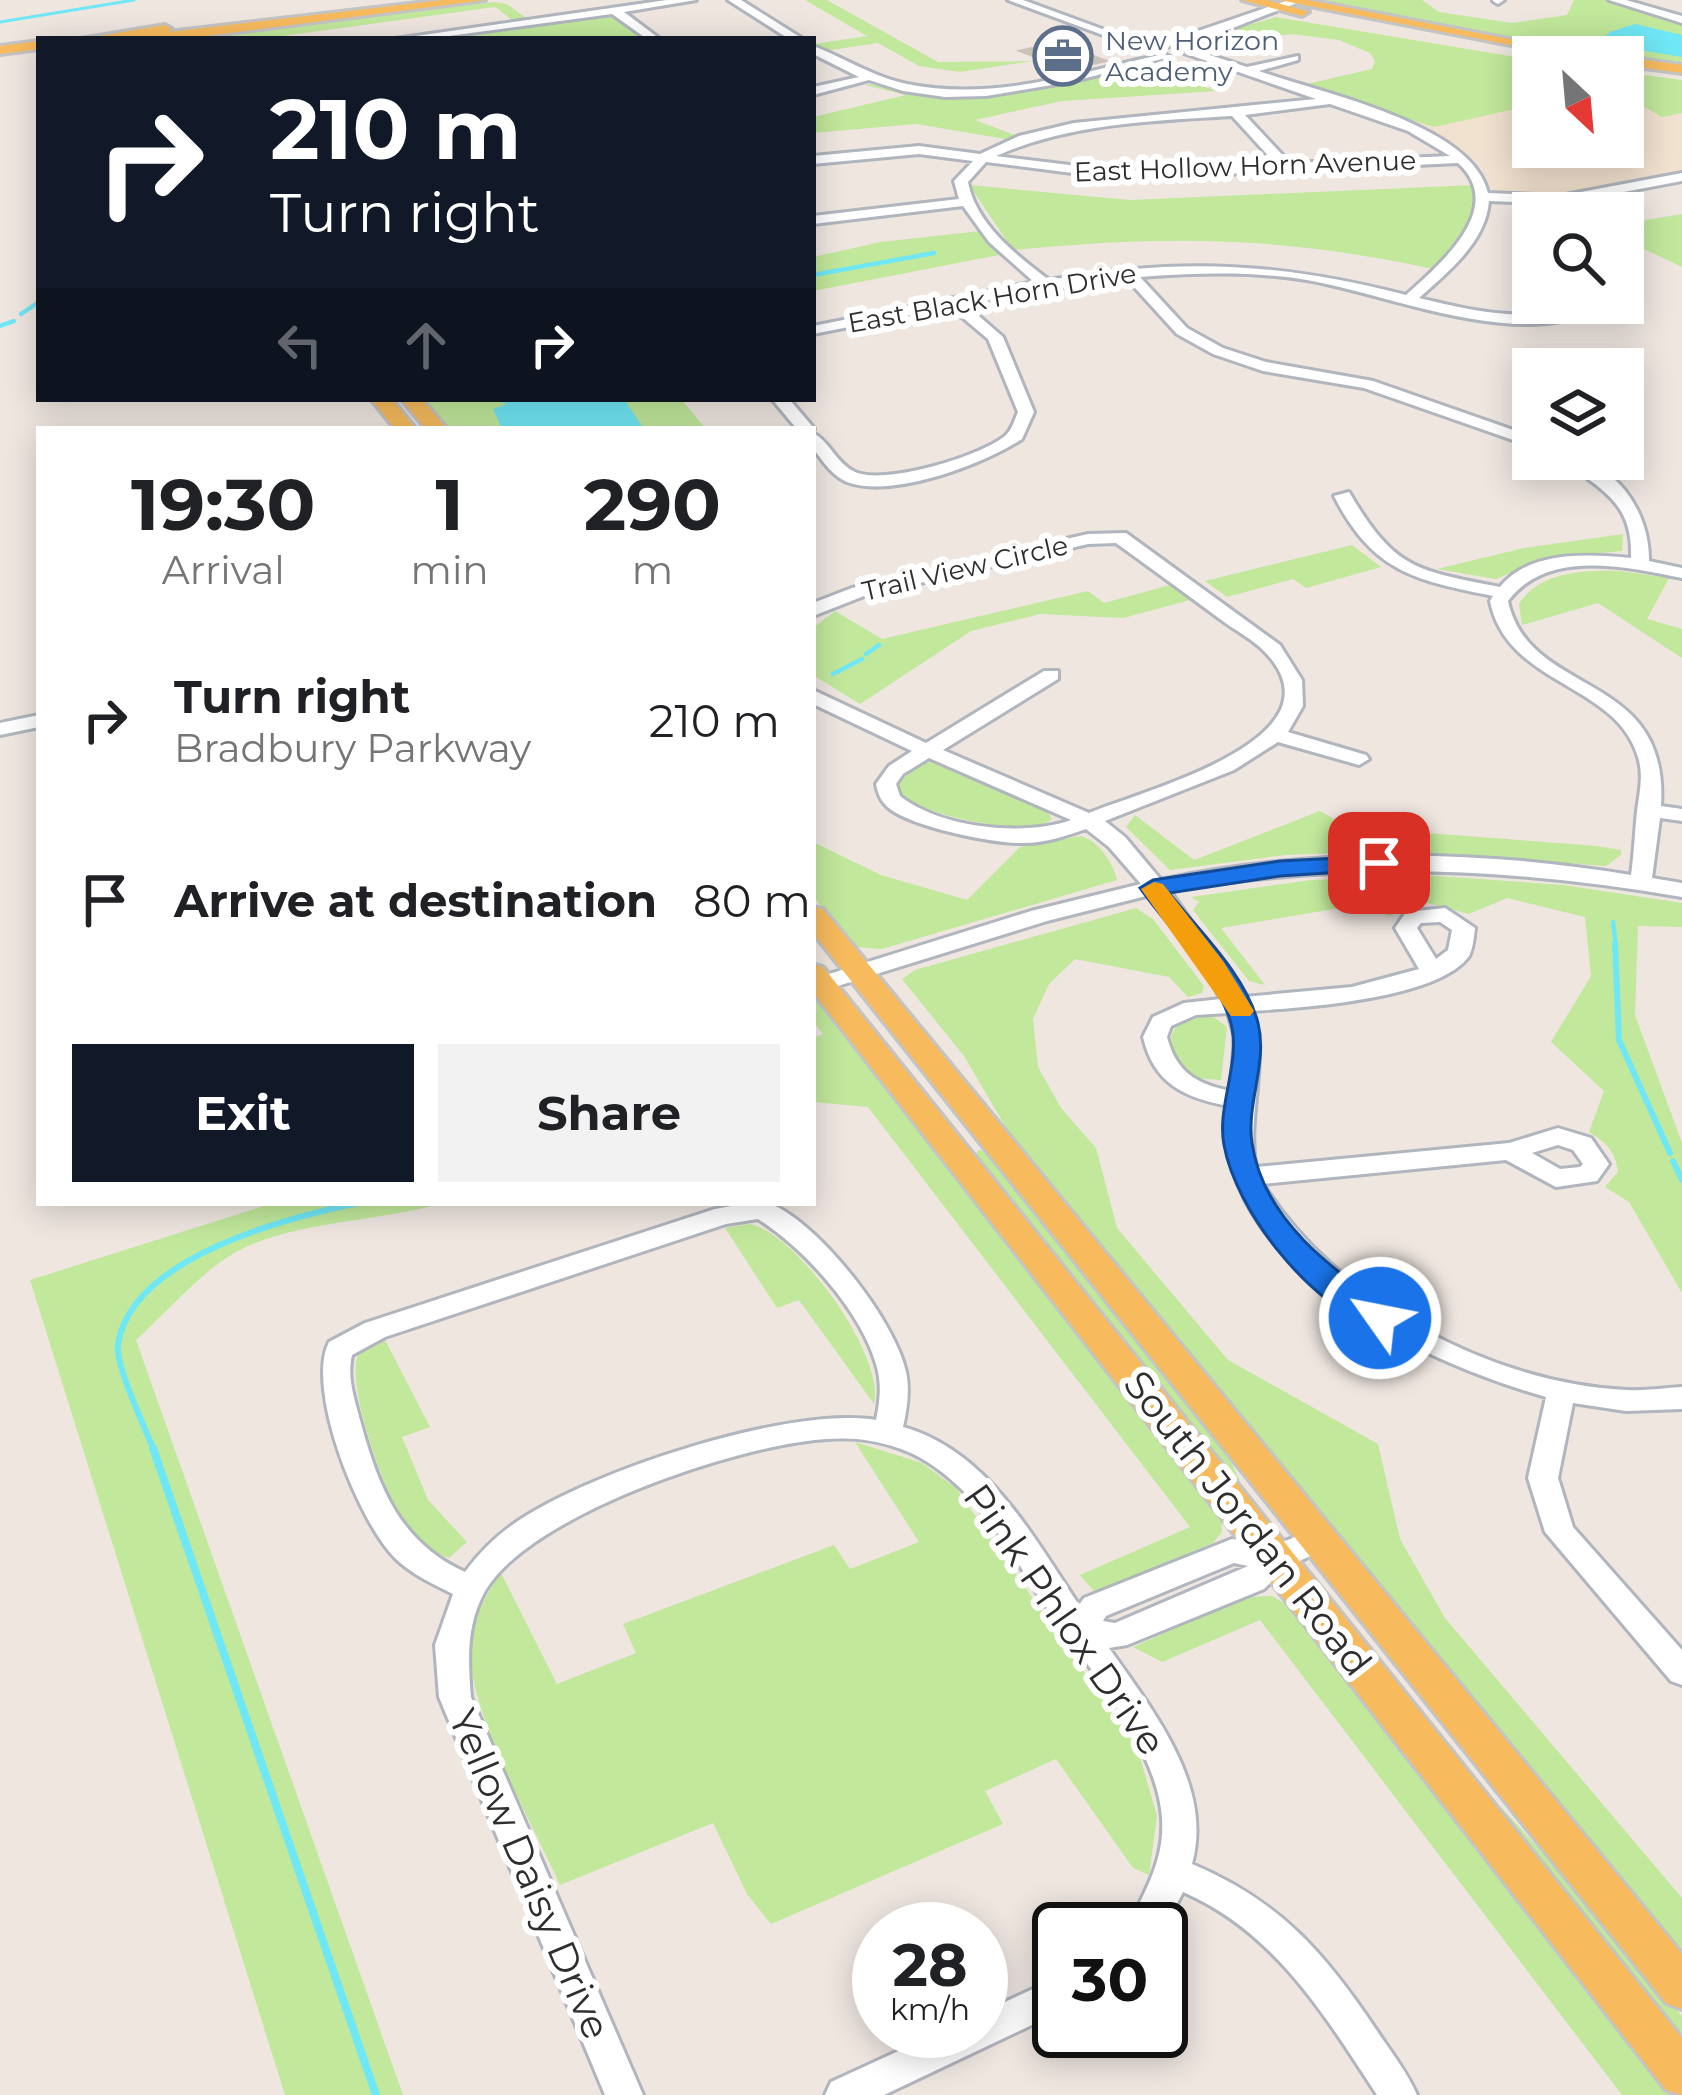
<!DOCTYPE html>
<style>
:root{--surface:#fff;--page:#f2f2f2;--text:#202124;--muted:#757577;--accent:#111827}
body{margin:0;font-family:Montserrat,sans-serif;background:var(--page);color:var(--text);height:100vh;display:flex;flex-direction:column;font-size:45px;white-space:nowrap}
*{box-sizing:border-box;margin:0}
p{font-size:39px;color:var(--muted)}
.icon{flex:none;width:66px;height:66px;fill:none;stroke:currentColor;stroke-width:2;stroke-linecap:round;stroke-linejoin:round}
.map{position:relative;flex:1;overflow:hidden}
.panel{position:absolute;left:36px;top:426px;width:780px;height:780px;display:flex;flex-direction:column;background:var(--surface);border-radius:0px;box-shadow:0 6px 30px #0003}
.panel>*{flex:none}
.guide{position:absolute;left:36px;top:36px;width:780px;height:366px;border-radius:0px;box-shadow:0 6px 30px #0003;background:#111827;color:#fff;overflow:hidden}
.needle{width:78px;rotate:154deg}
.buttons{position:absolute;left:1512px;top:36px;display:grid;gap:24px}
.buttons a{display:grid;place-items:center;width:132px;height:132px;border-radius:0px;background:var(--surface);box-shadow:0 6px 30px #0003;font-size:60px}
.speed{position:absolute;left:852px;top:1902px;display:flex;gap:24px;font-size:60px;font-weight:700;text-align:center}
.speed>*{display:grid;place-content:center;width:156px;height:156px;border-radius:50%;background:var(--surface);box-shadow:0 6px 30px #0003;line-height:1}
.speed small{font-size:30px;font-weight:400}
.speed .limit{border:6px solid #111;border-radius:18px;background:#fff;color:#111}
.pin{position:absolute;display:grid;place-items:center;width:102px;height:102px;color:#fff;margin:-51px;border-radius:24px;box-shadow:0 6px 18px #0006}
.me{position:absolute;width:132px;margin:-66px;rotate:303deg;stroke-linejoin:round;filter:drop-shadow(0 0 9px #0008)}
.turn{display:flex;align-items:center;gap:42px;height:252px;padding:0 36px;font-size:54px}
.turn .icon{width:156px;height:156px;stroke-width:2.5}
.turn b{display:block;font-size:84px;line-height:102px}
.lanes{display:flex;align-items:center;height:114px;padding:0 36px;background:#0003;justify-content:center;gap:60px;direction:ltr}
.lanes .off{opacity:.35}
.eta{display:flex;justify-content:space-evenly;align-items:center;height:204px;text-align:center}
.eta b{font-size:72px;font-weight:700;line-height:84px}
.button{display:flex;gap:24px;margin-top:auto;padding:24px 36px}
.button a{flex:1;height:138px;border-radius:0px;background:var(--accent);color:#fff;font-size:48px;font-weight:700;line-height:138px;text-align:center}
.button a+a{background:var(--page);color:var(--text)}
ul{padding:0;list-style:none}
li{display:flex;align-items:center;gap:36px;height:180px;padding:0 36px}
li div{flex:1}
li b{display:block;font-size:45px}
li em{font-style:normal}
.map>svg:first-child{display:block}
.education{fill:#f1e1cf}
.green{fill:#c1e89b}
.water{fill:#70e7f5}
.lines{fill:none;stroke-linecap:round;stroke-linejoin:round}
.stream-far3{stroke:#70e7f5;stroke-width:3}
.stream-far2{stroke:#70e7f5;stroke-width:4.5}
.stream-far1{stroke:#70e7f5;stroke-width:6}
.stream{stroke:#70e7f5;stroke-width:8}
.building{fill:#c8c2bb;stroke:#cbc2b9;stroke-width:3}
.minor-casing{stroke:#b0b5be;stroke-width:6}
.major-casing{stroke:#c4c4c4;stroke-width:6}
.minor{fill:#fff;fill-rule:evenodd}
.major{fill:#f7bb5d;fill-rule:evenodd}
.route{fill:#1a73e8;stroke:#114b97;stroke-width:3}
.slow{fill:#f59e0b}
.labels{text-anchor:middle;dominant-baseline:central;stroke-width:12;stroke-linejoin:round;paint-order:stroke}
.far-service-label{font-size:27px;fill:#4e5e75;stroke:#fff;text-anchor:start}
.far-street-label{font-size:27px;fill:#2e2e2e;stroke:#fff}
.near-street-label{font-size:39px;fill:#2e2e2e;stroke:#fff}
</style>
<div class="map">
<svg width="1682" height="2095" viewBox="0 0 1682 2095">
<rect width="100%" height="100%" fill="#efe6e0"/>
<!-- education -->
<path class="education" d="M1533 87V147H1623V95L1682 99V173L1561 196 1502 195 1494 192 1478 162 1440 136 1351 103Z"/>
<!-- green -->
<path class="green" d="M805 0H827L938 62 1032 61 960 72 919 66 878 43 824 51 814 44 867 36Z
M1308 0H1422L1439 12 1512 23 1567 15 1574 0H1605L1682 23V65L1495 37Z
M494 2 507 4 525 17 515 22 495 7 261 39H181Z
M601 14 614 15 647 39 454 37Z
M1276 17 1533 60V105L1434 127 1298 86 1372 69 1375 61 1370 53 1339 40 1291 34 1194 49 1215 35Z
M1168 60 1206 65 1171 75 1217 91 1062 101 975 120 1020 137 1011 140 916 124 813 133V117L906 95 865 85 870 84C974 113 1067 76 1168 60Z
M1623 72 1682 80V113L1662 117 1623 95Z
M969 185 1130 200 1476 185C1479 219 1457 247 1434 269 1278 236 1171 235 1013 250Z
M1682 214V267L1623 239V224Z
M981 231 999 255 813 291V257L881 242Z
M421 399H681L706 429H448Z
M1623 534 1622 551 1546 558 1496 579 1437 569 1524 548Z
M1352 545 1381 567 1306 588 1293 579 1227 597 1205 581Z
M1620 571 1669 578 1647 619 1682 629V658L1598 603 1522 625 1519 604C1540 571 1585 570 1620 571Z
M1170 585 1190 600 1123 618 1040 614 971 631 860 704 813 675V628L835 611 882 639 1088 591 1104 603Z
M924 762 939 763 1047 811 1052 819C1029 839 941 816 913 804L902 795 898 782Z
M1320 811 1348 827 1597 846 1621 850V855L1606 866 1396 851 1286 855 1170 870 1126 827 1135 815 1194 860Z
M1081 836C1099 841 1113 863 1117 880L882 949 854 947 813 896V842L881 875 967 900 1020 847Z
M1437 876 1563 885 1682 903V927L1638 926 1635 1015 1682 1143V1293L1629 1202 1605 1187 1618 1172C1616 1152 1606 1142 1589 1132L1604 1091 1551 1042 1591 976 1585 917 1507 898 1469 914 1427 903 1408 905 1390 916 1358 905 1221 928 1265 985 1249 981 1193 910 1199 902 1191 897 1311 880Z
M1136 908 1153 919 1204 986 1202 993 1188 997 1169 977 1075 959 1049 984 1033 1019 1038 1067 1061 1108 1096 1148 1117 1228 1228 1360 1378 1444 1400 1539 1445 1618 1682 1898V1958L1021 1153 964 1056 902 979 915 970Z
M813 990 1221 1516 1222 1532 1213 1543 1102 1590 1094 1591 1080 1575 1190 1527 868 1107 813 1102V1038L823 1034 813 1021Z
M1211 1015 1227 1027 1221 1080 1187 1078 1169 1042 1177 1023Z
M979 1150 988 1152 1224 1446 1245 1493 974 1156Z
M273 1203H442C380 1222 290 1221 234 1253 199 1274 166 1313 136 1340L403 2095H285L30 1280Z
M749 1224C796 1232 886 1356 874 1404L799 1300 777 1308 725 1228Z
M385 1340 430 1427 402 1437 428 1500 467 1542 449 1558C432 1552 415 1539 405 1524 386 1497 343 1379 359 1353Z
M855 1442 922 1463 956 1488 1138 1750 1157 1816 1149 1875 1133 1868 1056 1759 985 1791 1003 1824 771 1924 747 1894 713 1823 560 1885C534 1827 473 1719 471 1659 469 1627 483 1598 501 1573L557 1684 636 1653 623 1624 834 1545 850 1569 919 1542Z
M1272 1596 1299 1612 1674 2095H1622L1260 1620 1162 1662 1133 1647 1245 1597Z
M1461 1764 1607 1922 1682 2016V2044Z"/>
<!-- water -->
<path class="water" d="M1635 24 1682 35V57L1597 43 1610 32Z
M491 399H624L644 429H502L493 409 507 404Z"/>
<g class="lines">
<!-- stream-far3 -->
<path class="stream-far3" d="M0 22 134 0"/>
<!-- stream-far2 -->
<path class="stream-far2" d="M813 275 934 253
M21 314 39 302
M0 326 14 321
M866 654 879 645
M833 674 862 659
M1613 922 1616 946"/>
<!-- stream-far1 -->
<path class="stream-far1" d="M1615 943 1619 1040 1670 1153
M1673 1161 1682 1180
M154 1451C145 1427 115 1366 118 1344 132 1257 286 1218 358 1203"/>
<!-- stream -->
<path class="stream" d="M153 1448 376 2095"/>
</g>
<!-- building -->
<path class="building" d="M1057 43 1105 61 1069 69 1021 51Z"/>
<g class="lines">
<!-- minor casing -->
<g class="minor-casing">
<path id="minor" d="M667 0H696L624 12 660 39H647L612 14 426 39H395Z
M728 0H741L803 39H789Z
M1008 0H1023L1151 47 1141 49Z
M1289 0 1299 2 1210 37 1166 47 1160 44Z
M1504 0 1498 4 1493 1V0Z
M1609 0H1626L1682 16V23Z
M813 46C845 58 873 77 907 84 993 102 1081 72 1164 54L1170 57 1070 82 986 96 945 97 903 91 869 80 813 95V87L859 77 813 54Z
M1188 48 1247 67 1298 56V60L1259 71C1321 93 1473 124 1488 193L1560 196 1682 173V181L1560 204 1489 201C1486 242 1448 272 1419 298 1457 307 1498 317 1537 314 1561 313 1581 303 1604 303 1531 356 1389 294 1307 280 1252 271 1195 273 1140 277L1187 328 1223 348 1266 362 1373 381 1533 437V447L1364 388 1263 371 1213 354 1177 334 1126 278 965 304 1003 337 1034 412 1022 439C984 464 892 499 847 482 832 476 822 460 813 448V433C829 441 836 462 853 471 881 487 981 456 1005 436 1012 430 1014 421 1018 412L988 339 950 307 813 334V326L1034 282 989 242 963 206 813 224V216L959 199 954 181 973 161 919 154 813 164V156L919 146 980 154 1019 136 1074 123 1316 99 1184 53ZM1330 104 1408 131 1450 156 1290 163 1245 115ZM1232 116 1276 164 1119 171 996 156C1070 123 1152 121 1232 116ZM986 162 1119 179 1458 163C1508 208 1439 265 1406 295 1277 262 1180 258 1049 280 1016 255 976 224 968 182Z
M772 399H789L812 426 814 429 813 431 797 429Z
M1563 459C1615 459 1650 512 1649 561L1682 568V578C1626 567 1548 548 1508 601 1529 699 1670 669 1661 806L1682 809V821L1660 818 1652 878 1682 883V897C1510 867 1342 861 1170 891L1244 997 1352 987 1419 969 1395 928 1406 912 1445 908 1475 928C1474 936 1473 949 1469 956 1439 999 1301 1008 1251 1011 1270 1060 1247 1112 1255 1163L1256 1167 1509 1143 1558 1128 1591 1138 1609 1164 1597 1181 1556 1187 1506 1160 1263 1184C1335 1300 1491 1384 1627 1390 1645 1391 1664 1388 1682 1387V1409L1626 1411 1573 1403 1558 1478 1573 1527 1682 1650V1685L1671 1681 1545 1532 1528 1478 1546 1397C1420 1361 1210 1265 1229 1106 1185 1098 1154 1084 1143 1037L1153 1017 1184 1003 1221 999 1202 964 1150 895 1047 921 828 989H813V979L1031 911 1141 884 1109 847 1086 829C1066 836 1043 844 1020 843 990 843 914 827 890 809 881 802 878 794 876 784L889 766 912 751 813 704V690L926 743 1044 671H1058V679L943 750 1089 813C1141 791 1349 739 1265 652 1253 639 1234 630 1220 619 1186 594 1151 568 1116 543L1088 544 864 596 813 616V603L852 588 1088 534 1126 533 1280 645 1302 680 1303 706 1288 732 1366 755 1369 759 1359 765 1278 742 1234 770 1105 821 1125 837 1161 880C1314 848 1477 849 1631 875 1634 854 1635 830 1637 811 1639 794 1644 776 1638 757 1616 682 1507 686 1490 601L1493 596C1414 580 1373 572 1334 496L1349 492C1395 570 1415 570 1500 587 1529 550 1589 554 1631 558 1633 500 1600 491 1563 459ZM929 758 1071 820C1023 837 941 828 900 796L896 784 903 774ZM1440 922 1452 930 1448 950 1436 959 1417 928 1421 923ZM1228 1013 1235 1037 1231 1091C1196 1084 1176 1072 1167 1037L1171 1026 1196 1015ZM1558 1145 1573 1150 1583 1164 1580 1167 1560 1169 1532 1153Z
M39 715V727L0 735V723Z
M748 1203C757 1203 766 1202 775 1206 822 1228 895 1321 906 1372 910 1390 907 1409 903 1427 988 1451 1033 1537 1079 1605L1084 1598 1232 1539 1273 1546 1317 1528 1328 1532 1332 1540 1328 1548 1286 1567 1264 1589 1127 1645 1109 1648C1151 1708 1214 1785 1192 1864 1280 1901 1325 1953 1377 2031 1391 2052 1407 2072 1417 2095H1377C1324 2014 1275 1932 1183 1892L1161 1934V1929H1127C1144 1892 1165 1861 1162 1818 1157 1745 1085 1664 1045 1605 1023 1572 1003 1536 978 1507 958 1483 929 1458 898 1448 876 1440 851 1437 827 1439 740 1444 530 1514 485 1591 466 1625 468 1660 471 1697L643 2095H605L439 1697 435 1645 453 1594C433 1584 413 1575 396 1559 359 1523 305 1389 329 1342L365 1323 715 1209ZM758 1219C805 1249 860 1310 876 1364 882 1383 880 1401 876 1420 788 1406 592 1471 518 1521 497 1535 480 1552 465 1572 399 1542 378 1486 360 1420 354 1397 347 1378 352 1355L385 1337 726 1224ZM1234 1563 1248 1566 1115 1623 1103 1621 1106 1616Z
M1059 1977V2012L884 2095H825L831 2082 942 2031H981V2013Z"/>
</g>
<!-- major casing -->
<g class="major-casing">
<path id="major" d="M443 0H485L183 39H81L165 25 172 29 169 32Z
M1242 0H1267L1309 12 1302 16Z
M1279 0H1308L1602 57H1572Z
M39 41V49L0 54V46Z
M1622 57H1623L1682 65V73L1623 65Z
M371 399H392L416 429H395Z
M401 399H422L447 429H426Z
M813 907 823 909 1682 1954V2009L1666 2003 813 933Z
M813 964 823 967 1682 2038V2095L1666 2090 813 992Z"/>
</g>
<!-- minor -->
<use href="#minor" class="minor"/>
<!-- major -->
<use href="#major" class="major"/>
</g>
<!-- route -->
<path class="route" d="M1379 856 1388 858V869L1280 876 1169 893C1199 931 1246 975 1258 1023 1268 1063 1246 1104 1252 1143 1263 1220 1332 1269 1391 1310L1395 1318 1380 1329C1313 1309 1236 1212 1224 1145 1216 1104 1244 1058 1229 1017 1212 969 1169 929 1140 888L1153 880 1280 861Z"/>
<!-- slow -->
<path class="slow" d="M1154 882 1163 884 1223 961 1254 1011 1250 1016H1231L1141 889Z"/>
<!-- icons -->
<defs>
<g id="office-ring" transform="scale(3)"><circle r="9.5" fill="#fff" stroke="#5c6f8a" stroke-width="1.5"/><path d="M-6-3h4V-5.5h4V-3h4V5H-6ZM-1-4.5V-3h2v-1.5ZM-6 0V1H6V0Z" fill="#5c6f8a"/></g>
</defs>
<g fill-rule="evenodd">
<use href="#office-ring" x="1063" y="56"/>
</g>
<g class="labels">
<!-- far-service labels -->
<g class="far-service-label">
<text x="1105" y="40">New Horizon<tspan x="1105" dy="31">Academy</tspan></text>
</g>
<!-- far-street labels -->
<g class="far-street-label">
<text transform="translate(1245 166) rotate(-2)">East Hollow Horn Avenue</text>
<text transform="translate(992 298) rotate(-10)">East Black Horn Drive</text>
<text transform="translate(965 568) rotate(-13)">Trail View Circle</text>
</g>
<!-- near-street labels -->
<g class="near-street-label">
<text transform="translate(1248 1523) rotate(52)">South Jordan Road</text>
<text transform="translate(1065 1619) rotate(55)">Pink Phlox Drive</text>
<text transform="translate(530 1874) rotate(67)">Yellow Daisy Drive</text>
</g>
</g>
</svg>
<div class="buttons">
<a><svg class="needle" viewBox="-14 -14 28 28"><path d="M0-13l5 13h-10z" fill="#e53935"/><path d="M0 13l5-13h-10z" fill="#757577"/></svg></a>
<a><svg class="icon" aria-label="search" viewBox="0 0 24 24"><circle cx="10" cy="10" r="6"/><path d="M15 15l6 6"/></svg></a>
<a><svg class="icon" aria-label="layers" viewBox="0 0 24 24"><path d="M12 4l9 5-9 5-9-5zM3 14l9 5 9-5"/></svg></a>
</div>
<div class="speed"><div>28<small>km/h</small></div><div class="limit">30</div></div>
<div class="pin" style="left:1379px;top:863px;background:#d93025"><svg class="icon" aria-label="arrive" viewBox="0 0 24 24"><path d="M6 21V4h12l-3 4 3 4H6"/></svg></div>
<svg class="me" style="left:1380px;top:1318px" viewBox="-20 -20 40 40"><circle r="17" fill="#1a73e8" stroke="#fff" stroke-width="3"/><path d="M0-11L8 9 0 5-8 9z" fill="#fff"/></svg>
<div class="guide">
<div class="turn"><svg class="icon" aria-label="right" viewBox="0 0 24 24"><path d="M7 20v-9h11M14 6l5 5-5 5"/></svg><div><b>210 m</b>Turn right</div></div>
<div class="lanes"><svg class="icon off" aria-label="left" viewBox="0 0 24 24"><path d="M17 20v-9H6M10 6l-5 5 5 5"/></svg><svg class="icon off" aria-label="ahead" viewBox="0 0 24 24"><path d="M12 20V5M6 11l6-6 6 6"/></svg><svg class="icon" aria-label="right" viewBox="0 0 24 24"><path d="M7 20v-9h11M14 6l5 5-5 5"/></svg></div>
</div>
<section class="panel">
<div class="eta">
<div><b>19:30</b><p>Arrival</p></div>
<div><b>1</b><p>min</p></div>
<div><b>290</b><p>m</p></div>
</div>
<ul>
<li><svg class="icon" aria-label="right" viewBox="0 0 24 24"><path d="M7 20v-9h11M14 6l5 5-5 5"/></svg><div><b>Turn right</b><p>Bradbury Parkway</p></div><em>210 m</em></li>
<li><svg class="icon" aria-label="arrive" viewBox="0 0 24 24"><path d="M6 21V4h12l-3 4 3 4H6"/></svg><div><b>Arrive at destination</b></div><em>80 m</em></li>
</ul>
<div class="button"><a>Exit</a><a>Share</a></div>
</section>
</div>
